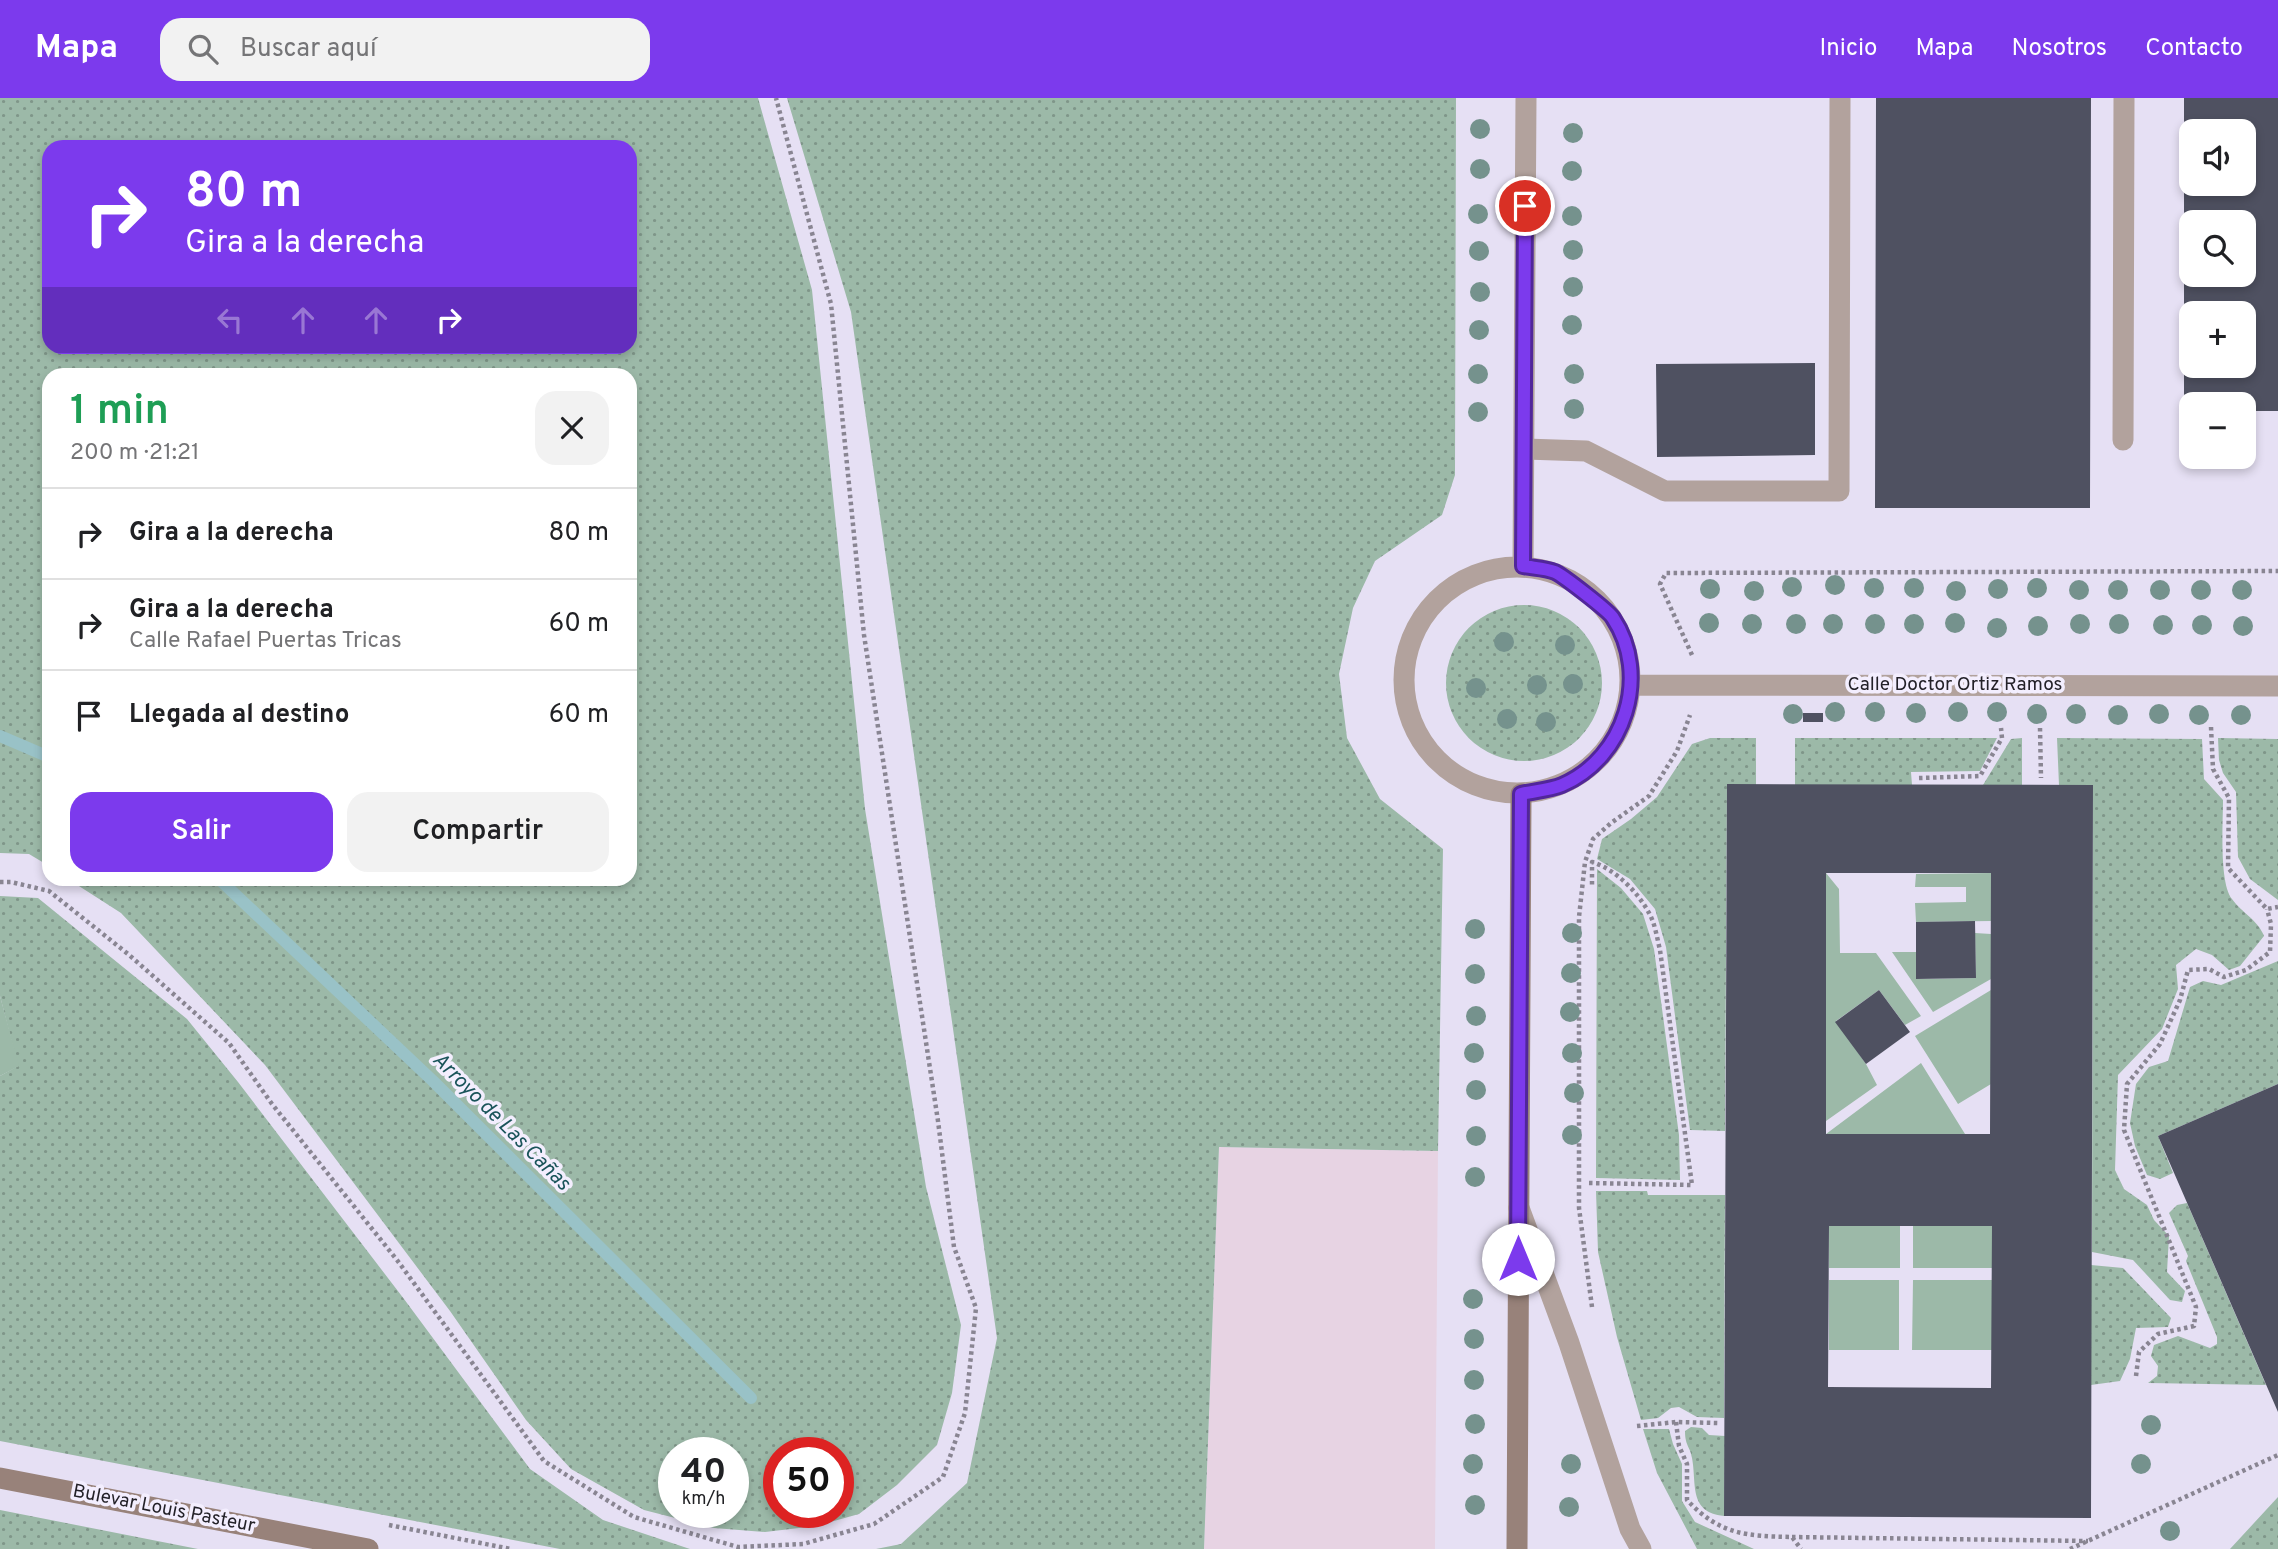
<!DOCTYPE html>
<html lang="es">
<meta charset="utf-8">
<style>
:root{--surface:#fff;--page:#f2f2f2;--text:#202124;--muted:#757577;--line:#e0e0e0;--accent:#7c3aed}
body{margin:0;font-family:Overpass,sans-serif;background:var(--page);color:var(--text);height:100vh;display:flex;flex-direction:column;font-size:26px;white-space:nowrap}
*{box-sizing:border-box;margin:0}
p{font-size:23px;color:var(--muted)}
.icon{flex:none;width:38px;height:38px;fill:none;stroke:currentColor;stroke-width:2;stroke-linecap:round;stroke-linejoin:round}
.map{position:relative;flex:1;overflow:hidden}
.side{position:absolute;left:42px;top:270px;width:595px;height:518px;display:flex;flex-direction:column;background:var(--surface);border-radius:21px;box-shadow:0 4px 10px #0003}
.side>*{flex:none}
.top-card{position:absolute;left:42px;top:42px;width:595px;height:214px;border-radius:21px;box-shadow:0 4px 10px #0003;background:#7c3aed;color:#fff;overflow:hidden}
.buttons{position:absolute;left:2179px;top:21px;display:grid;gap:14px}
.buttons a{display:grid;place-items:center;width:77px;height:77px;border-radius:14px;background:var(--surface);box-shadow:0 4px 10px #0003;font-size:35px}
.speed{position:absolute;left:658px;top:1339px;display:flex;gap:14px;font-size:35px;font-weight:700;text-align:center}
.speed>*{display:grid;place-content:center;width:91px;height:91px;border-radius:50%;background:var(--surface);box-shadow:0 4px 10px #0003;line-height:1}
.speed small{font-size:18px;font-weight:400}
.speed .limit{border:10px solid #d22;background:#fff;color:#111}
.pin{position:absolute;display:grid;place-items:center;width:60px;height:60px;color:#fff;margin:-30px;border:4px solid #fff;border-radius:50%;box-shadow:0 2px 7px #0007}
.me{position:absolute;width:77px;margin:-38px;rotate:0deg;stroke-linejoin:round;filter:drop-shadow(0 0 5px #0008)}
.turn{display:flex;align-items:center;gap:24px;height:147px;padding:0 28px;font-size:32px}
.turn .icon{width:91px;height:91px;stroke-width:2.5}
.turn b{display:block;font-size:49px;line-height:60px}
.lanes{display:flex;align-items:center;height:66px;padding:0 28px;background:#0003;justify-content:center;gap:35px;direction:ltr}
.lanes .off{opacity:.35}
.round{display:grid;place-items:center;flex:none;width:74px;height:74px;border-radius:21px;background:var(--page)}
.overview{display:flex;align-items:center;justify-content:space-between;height:119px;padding:0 28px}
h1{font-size:42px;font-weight:600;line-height:52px;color:#1e9e55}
.cta{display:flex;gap:14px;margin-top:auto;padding:14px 28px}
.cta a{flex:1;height:80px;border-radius:21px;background:var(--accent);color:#fff;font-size:28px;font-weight:600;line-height:80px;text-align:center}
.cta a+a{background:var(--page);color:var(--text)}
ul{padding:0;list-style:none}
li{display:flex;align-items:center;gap:21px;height:91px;padding:0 28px;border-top:2px solid var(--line)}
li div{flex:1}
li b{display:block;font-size:26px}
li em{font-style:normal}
header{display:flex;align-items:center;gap:42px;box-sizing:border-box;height:98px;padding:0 35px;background:var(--accent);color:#fff}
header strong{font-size:33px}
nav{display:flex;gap:38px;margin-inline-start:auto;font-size:24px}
.search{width:490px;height:63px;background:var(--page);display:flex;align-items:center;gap:18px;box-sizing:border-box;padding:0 24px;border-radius:21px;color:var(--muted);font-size:26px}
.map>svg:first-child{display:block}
.industrial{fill:#e7d3e3}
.grass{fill:url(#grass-dots);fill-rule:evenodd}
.garden{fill:#9cb9a8}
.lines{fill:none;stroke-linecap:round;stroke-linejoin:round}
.stream{stroke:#99c2c7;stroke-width:12}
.building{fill:#4f5161;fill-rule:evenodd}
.path{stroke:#898592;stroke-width:4.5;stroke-dasharray:3.5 3.5;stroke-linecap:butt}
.lane{stroke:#b2a29d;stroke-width:21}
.street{stroke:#b2a29d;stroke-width:21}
.secondary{stroke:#98827a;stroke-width:21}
.tree{fill:#75928d}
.route-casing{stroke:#51269a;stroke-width:18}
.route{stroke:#7c3aed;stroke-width:12}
.labels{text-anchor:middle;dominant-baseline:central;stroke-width:7;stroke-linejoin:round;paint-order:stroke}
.street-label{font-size:19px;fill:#232128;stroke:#f3eefe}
.water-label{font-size:21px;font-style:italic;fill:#1a545a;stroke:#f3eefe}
</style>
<header>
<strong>Mapa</strong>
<div class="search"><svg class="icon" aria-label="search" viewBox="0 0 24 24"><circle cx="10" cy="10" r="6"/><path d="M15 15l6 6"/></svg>Buscar aquí</div>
<nav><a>Inicio</a><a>Mapa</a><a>Nosotros</a><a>Contacto</a></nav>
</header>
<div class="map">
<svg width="2278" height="1451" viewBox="0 0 2278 1451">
<defs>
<pattern id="grass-dots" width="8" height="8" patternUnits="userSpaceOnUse" patternTransform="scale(1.75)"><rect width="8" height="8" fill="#9cb9a8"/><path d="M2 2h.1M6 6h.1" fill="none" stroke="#7f9689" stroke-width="1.8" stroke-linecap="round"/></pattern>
</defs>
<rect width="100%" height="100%" fill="#e6e0f4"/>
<!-- industrial -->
<path class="industrial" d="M1219 1049 1438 1053 1435 1451H1204Z"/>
<!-- grass -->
<path class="grass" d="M0 0H758L812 192 865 711 926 1089 961 1227 952 1295 937 1347 897 1387 859 1416 816 1428 765 1434 714 1430 644 1412 571 1371 526 1322 450 1213 265 967 121 815 68 781 630 780V276H49V768L29 756 0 755ZM49 49H630V248H49ZM733 1354V1414H674V1354ZM838 1354V1414H779V1354Z
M787 0H1456L1455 377 1442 417 1375 463 1353 510 1339 576 1347 640 1380 701 1443 751 1438 1053 1219 1049 1204 1451H876L901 1446 967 1385 997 1240 851 214Z
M1446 585a78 78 0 1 1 156 0a78 78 0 1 1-156 0Z
M1710 640H1756V687H1727L1725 1033 1690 1032 1666 849 1655 811 1630 781 1597 761 1602 741 1631 721 1657 699 1692 646Z
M1795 640H1997L1980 673 1911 674 1912 687H1795Z
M2022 640V687H1983L2011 641Z
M2057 640 2202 641 2204 681 2223 702C2223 725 2219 785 2232 801 2242 815 2258 822 2264 838L2240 868 2229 872 2212 857 2196 851 2176 867 2178 891 2162 931 2118 977 2115 1072 2124 1091 2147 1107 2154 1122 2169 1138 2167 1174 2185 1193 2182 1204 2170 1202 2133 1162 2092 1154 2093 688 2059 687Z
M2218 640 2278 641V802L2250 781 2238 759 2236 694 2223 675 2219 662Z
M1597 771 1621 790 1643 816 1654 851 1679 1037 1680 1082 1596 1080Z
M0 798 38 800 187 921 238 984 404 1201 530 1371 603 1422 690 1451H560L0 1343V978L18 968 0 898Z
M2278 863V986L2158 1038 2173 1075 2160 1081 2147 1077 2135 1048 2130 1025 2136 986 2149 969 2168 963 2190 889 2203 883 2221 887Z
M1596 1093H1647L1648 1097H1725L1724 1320 1697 1319 1679 1309 1671 1310 1658 1320 1641 1322 1617 1239 1598 1154Z
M2187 1105 2266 1287 2148 1285 2157 1278 2158 1268 2151 1258 2154 1247 2178 1238 2210 1250 2217 1246V1239L2186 1163 2188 1158 2169 1115 2177 1107Z
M2091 1167 2123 1170 2171 1220 2168 1229 2136 1230 2130 1261 2120 1283 2091 1287Z
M1691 1329 1702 1330 1709 1337 1725 1338 1724 1418C1688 1414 1697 1386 1692 1360 1690 1348 1685 1348 1685 1333Z
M1643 1331H1669L1673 1346 1682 1366V1403L1695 1424 1754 1451H1697L1657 1375Z
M2278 1399V1451H2230Z
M0 1412 198 1451H0Z"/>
<!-- garden -->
<path class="garden" d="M1826 775 1839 791 1840 855H1876L1921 918 1905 927 1879 892 1836 923 1866 966 1877 987 1826 1023Z
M1991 775V823L1916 824 1915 805 1966 804V789H1915L1916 776Z
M1975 835 1991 836V881L1933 914 1892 854H1916L1917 881 1976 880Z
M1991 892V986L1958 1006 1915 938Z
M0 898 19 968 0 978Z
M1921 965 1965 1036H1826Z
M1829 1128H1900V1170H1829Z
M1913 1128H1992V1170H1913Z
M1829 1182H1899V1252H1829Z
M1913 1182H1992V1252H1912Z"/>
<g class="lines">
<!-- stream -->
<path class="stream" d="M0 638 49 659
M218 780 433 983 751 1300"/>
</g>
<!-- building -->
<path class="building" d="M1876 0H2091L2090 410H1875Z
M2184 0H2278V313H2244V306H2191V313H2184ZM2191 33H2244V86H2191ZM2191 124H2244V177H2191ZM2191 215H2244V268H2191Z
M1815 265V357L1657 359 1656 266Z
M1803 615H1823V624H1803Z
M1727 686 2093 687 2091 1420 1724 1418ZM1826 775H1991L1990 1036H1826ZM1829 1128H1992L1991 1290 1828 1289Z
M1975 823 1976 880 1916 881V824Z
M1879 892 1910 934 1866 966 1835 924Z
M2278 986V1314L2158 1038Z"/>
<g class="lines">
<!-- path -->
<path class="path" d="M1692 557 1660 486 1666 475 2278 473
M2211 629 2213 671 2229 700 2228 770 2267 811 2278 809
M2040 630 2041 680
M1919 680 1980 678 2002 640 2001 630
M0 784H11L49 793 128 856 229 945 272 1006 397 1162 544 1363 634 1419 738 1449 803 1446 874 1426 943 1379 965 1315 976 1210 954 1149 938 1023 864 537 831 206 776 0
M1589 1085 1692 1087 1660 852C1657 840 1655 825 1649 815 1638 794 1615 771 1592 764V789
M1592 1209 1579 1110V819L1585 764 1593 741 1611 725 1649 698 1677 653 1690 617
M2136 1278 2139 1254 2158 1236 2194 1228 2196 1209 2124 1032 2127 986 2160 946 2180 902 2188 872 2209 871 2224 879 2246 872 2270 854 2271 826 2267 811
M1676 1324 1679 1348 1687 1366V1402C1720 1437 1746 1438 1792 1439L1801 1451
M1637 1328 1676 1324 1718 1325
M389 1427 511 1451
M1792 1439 2088 1443
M2070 1451 2278 1357"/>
<!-- lane -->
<path class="lane" d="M2123 342 2124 0
M1525 351 1586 353 1665 393H1839L1840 0"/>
<!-- street -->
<path class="street" d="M1523 468 1526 0
M1404 582a113 113 0 1 1 226 0a113 113 0 1 1-226 0Z
M1632 587 2278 588
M1519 1110 1569 1245 1630 1431 1641 1451"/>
<!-- secondary -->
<path class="secondary" d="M0 1380 368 1451
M1517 1451 1521 696"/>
</g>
<!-- trees -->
<g class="tree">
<circle cx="1480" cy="31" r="10"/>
<circle cx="1573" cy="35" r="10"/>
<circle cx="1480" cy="71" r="10"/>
<circle cx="1572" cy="73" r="10"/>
<circle cx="1478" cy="116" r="10"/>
<circle cx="1572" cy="118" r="10"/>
<circle cx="1573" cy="152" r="10"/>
<circle cx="1479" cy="153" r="10"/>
<circle cx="1573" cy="189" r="10"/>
<circle cx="1480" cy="194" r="10"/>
<circle cx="1572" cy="227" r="10"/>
<circle cx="1479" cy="232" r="10"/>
<circle cx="1478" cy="276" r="10"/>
<circle cx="1574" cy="276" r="10"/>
<circle cx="1574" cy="311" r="10"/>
<circle cx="1478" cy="314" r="10"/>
<circle cx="1835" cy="487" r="10"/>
<circle cx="1792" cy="489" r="10"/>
<circle cx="1874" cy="490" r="10"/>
<circle cx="1914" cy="490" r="10"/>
<circle cx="2037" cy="490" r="10"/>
<circle cx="1710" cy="491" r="10"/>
<circle cx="1998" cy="491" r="10"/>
<circle cx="2079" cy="492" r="10"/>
<circle cx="2118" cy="492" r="10"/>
<circle cx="2160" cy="492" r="10"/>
<circle cx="2201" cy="492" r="10"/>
<circle cx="2242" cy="492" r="10"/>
<circle cx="1754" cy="493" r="10"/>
<circle cx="1956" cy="493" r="10"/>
<circle cx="1709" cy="525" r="10"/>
<circle cx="1955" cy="525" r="10"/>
<circle cx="1752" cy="526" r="10"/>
<circle cx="1796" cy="526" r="10"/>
<circle cx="1833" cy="526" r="10"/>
<circle cx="1875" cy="526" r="10"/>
<circle cx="1914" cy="526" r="10"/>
<circle cx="2080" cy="526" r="10"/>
<circle cx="2119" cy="526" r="10"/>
<circle cx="2163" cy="527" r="10"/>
<circle cx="2202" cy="527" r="10"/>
<circle cx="2038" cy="528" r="10"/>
<circle cx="2243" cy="528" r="10"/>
<circle cx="1997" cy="530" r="10"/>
<circle cx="1504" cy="544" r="10"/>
<circle cx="1565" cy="547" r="10"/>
<circle cx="1573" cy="586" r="10"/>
<circle cx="1537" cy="587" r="10"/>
<circle cx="1476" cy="590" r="10"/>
<circle cx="1835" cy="614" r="10"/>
<circle cx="1875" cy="614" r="10"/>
<circle cx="1958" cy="614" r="10"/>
<circle cx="1997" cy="614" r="10"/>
<circle cx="1916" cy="615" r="10"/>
<circle cx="1793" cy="616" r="10"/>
<circle cx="2037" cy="616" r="10"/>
<circle cx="2076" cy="616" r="10"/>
<circle cx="2159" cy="616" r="10"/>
<circle cx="2118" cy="617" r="10"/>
<circle cx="2199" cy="617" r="10"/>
<circle cx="2241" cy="617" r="10"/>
<circle cx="1507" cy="621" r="10"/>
<circle cx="1546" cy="624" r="10"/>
<circle cx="1475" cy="831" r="10"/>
<circle cx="1572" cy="835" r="10"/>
<circle cx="1571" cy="875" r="10"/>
<circle cx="1475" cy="876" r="10"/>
<circle cx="1570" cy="914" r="10"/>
<circle cx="1476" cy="918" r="10"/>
<circle cx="1474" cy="955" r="10"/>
<circle cx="1572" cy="955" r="10"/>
<circle cx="1476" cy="992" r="10"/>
<circle cx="1574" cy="995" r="10"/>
<circle cx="1572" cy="1037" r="10"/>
<circle cx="1476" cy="1038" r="10"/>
<circle cx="1475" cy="1079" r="10"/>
<circle cx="1473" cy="1201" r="10"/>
<circle cx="1474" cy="1241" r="10"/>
<circle cx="1474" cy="1282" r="10"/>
<circle cx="1475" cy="1326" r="10"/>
<circle cx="2151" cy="1327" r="10"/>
<circle cx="1473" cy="1366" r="10"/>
<circle cx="1571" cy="1366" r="10"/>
<circle cx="2141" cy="1366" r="10"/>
<circle cx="1475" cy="1407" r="10"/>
<circle cx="1569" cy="1409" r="10"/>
<circle cx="2170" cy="1433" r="10"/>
</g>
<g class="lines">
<!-- route casing -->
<g class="route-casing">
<path id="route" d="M1518 1161 1521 696C1534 693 1550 692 1562 687 1625 660 1651 577 1613 520 1609 513 1562 477 1555 474 1545 470 1533 470 1523 468L1525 108"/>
</g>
<!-- route -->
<use href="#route" class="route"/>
</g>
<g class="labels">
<!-- street labels -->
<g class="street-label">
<text x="1955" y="587">Calle Doctor Ortiz Ramos</text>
<text transform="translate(164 1411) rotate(11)">Bulevar Louis Pasteur</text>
</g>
<!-- water labels -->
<g class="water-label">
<text transform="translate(501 1024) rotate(45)">Arroyo de Las Cañas</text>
</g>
</g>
</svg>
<div class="buttons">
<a><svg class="icon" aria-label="sound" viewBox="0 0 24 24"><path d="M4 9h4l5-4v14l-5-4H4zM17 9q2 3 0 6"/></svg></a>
<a><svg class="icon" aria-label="search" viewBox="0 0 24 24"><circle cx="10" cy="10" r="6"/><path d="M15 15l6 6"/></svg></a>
<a>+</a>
<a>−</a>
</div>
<div class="speed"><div>40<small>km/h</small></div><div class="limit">50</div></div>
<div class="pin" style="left:1525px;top:108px;background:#d93025"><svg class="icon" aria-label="arrive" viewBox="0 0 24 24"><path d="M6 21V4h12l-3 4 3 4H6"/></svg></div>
<svg class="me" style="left:1518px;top:1161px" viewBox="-20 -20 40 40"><circle r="19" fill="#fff"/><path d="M0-13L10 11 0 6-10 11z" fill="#7c3aed"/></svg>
<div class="top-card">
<div class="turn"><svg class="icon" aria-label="right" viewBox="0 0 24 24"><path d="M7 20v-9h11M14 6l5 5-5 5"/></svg><div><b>80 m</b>Gira a la derecha</div></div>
<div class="lanes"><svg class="icon off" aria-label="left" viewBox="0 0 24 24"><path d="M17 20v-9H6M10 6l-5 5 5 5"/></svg><svg class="icon off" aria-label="ahead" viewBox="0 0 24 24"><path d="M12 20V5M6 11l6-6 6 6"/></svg><svg class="icon off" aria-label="ahead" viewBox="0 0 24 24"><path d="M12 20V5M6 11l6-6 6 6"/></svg><svg class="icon" aria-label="right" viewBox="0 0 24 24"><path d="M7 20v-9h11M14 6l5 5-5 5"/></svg></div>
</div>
<section class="side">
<div class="overview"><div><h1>1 min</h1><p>200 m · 21:21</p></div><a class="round"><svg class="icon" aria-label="close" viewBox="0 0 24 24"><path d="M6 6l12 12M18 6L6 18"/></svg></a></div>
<ul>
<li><svg class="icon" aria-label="right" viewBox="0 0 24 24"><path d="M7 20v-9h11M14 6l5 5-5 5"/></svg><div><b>Gira a la derecha</b></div><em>80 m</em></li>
<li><svg class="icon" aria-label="right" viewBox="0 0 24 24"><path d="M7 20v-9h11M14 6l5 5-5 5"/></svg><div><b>Gira a la derecha</b><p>Calle Rafael Puertas Tricas</p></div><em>60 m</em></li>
<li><svg class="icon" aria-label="arrive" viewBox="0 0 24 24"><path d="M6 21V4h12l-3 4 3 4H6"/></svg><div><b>Llegada al destino</b></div><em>60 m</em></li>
</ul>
<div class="cta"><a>Salir</a><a>Compartir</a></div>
</section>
</div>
